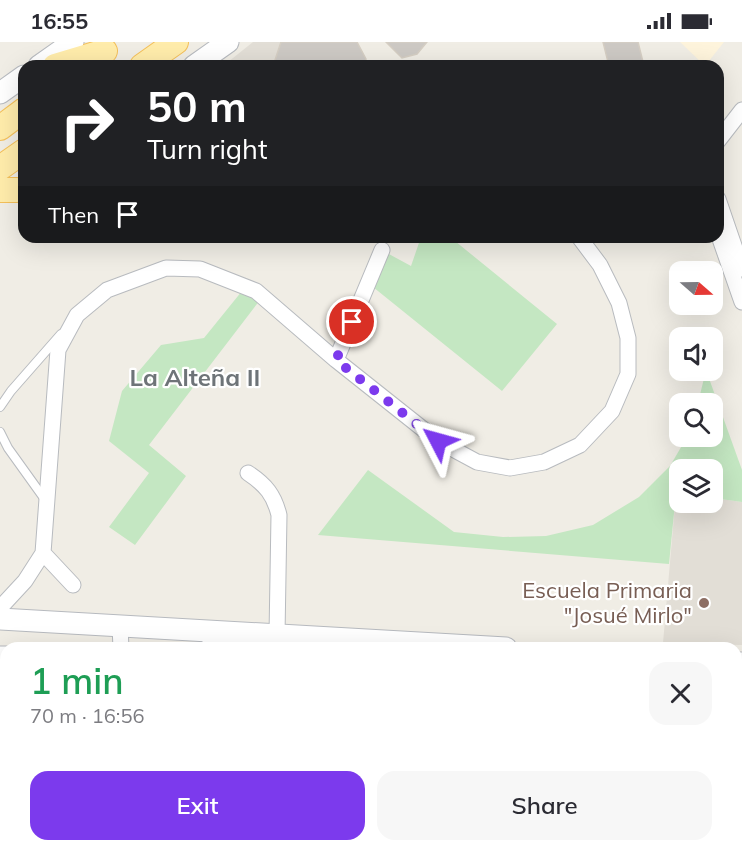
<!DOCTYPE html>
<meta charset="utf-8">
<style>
:root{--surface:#fff;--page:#f7f7f7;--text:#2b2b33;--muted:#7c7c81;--accent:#7c3aed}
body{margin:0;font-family:Mulish,sans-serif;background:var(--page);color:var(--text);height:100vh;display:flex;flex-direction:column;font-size:22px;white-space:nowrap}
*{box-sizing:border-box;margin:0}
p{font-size:20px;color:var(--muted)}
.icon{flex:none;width:33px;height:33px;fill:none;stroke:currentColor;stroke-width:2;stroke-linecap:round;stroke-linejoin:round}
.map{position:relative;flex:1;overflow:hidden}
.details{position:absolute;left:0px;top:600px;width:742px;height:210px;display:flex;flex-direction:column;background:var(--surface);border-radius:18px 18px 0 0;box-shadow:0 6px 24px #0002}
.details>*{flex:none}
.hud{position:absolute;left:18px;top:18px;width:706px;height:183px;border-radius:18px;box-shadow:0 6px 24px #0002;background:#202124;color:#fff;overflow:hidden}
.needle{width:39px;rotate:110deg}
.tools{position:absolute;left:669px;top:219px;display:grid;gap:12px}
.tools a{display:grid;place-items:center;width:54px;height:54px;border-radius:12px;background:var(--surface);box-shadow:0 6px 24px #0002;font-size:30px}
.pin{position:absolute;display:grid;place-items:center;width:51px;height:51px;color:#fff;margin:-26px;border:3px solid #fff;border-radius:50%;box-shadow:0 2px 6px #0007}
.me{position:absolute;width:66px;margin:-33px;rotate:309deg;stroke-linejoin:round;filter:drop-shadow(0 0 4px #0008)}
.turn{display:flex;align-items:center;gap:21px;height:126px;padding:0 30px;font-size:27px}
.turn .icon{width:78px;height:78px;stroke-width:2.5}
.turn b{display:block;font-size:42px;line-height:51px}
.then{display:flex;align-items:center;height:57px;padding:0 30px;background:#0003;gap:12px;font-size:22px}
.round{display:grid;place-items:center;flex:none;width:63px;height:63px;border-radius:18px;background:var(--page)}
.headline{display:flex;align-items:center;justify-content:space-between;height:102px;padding:0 30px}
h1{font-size:36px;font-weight:600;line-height:45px;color:#1e9e55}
.cta{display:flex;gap:12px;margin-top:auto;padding:12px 30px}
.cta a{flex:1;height:69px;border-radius:18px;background:var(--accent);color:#fff;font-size:24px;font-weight:600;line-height:69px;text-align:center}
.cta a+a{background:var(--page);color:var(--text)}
.status{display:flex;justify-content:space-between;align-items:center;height:42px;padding:0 30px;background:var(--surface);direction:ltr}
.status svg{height:16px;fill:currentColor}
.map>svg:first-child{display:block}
.commercial{fill:#fef4dc}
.education{fill:#e2ded6}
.green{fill:#c4e7c2}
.building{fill:#cdc9c4;stroke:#d5cec3;stroke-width:1.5}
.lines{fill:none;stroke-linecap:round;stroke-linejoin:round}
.service-casing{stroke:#b8bbbf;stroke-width:10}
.minor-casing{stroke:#b8bbbf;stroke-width:17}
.secondary-casing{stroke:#b7babf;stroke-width:23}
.primary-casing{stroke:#f4c05a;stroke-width:26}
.service{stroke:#fff;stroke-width:8}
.minor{stroke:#fff;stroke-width:15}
.secondary{stroke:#fff;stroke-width:21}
.primary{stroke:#ffecab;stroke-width:24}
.route{stroke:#7c3aed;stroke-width:10;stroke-dasharray:0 18}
.education-dot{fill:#8d6e63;stroke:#fff;stroke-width:2}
.labels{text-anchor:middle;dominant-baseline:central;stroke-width:4.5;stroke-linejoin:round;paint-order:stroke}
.education-label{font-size:22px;fill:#785e54;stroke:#fff;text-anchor:end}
.neighbourhood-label{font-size:24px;font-weight:bold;fill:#6e7478;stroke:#fff}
</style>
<div class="status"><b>16:55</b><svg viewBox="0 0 49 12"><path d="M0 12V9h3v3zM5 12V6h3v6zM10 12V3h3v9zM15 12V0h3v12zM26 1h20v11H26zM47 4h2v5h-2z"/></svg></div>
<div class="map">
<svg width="742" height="810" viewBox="0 0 742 810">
<rect width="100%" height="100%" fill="#f0ede5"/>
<!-- commercial -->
<path class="commercial" d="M680 0H724L705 24Z"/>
<!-- education -->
<path class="education" d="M253 0H357L366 17 363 24H223Z
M676 451 679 452 680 460H712L713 456 742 460V603L663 601Z"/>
<!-- green -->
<path class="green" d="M421 195H450L557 282 502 349 373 245 387 211 411 224Z
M242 249 260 258 149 403 186 434 135 503 109 485 149 431 109 399 122 349 161 303 204 296Z
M706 328 742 428V460L713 456 712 428H680L679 452 676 451 669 522 318 493 368 428 454 490 503 495 546 494 593 483 639 455 670 424 687 395 712 394V362L698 361Z"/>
<!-- building -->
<path class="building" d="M281 0H357L366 17 363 24H273Z
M386 0H427L417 12 402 16Z
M603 0H638L644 24H609Z
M40 804H68L79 810H37Z
M114 804H169L166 810H111Z"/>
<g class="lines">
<!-- service casing -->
<g class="service-casing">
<path id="service" d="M0 365 11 349 61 292
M0 390 8 406 46 459
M23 810 28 804"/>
</g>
<!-- minor casing -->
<g class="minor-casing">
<path id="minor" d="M718 99 742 68
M718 157 742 227
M720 197 742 260
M336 318 382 208
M248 431C266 443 274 453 279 473L277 593
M43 511 73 543
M0 566 25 539 43 511 58 308 77 273 107 248 166 226 200 227 256 249 336 318 438 399 477 420 510 426 544 420 580 403 612 369 628 332V296L619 261 600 223 579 195
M120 585 121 606
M210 590V606
M0 708 6 713
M736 758H742
M0 793 6 786
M240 804 242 810
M576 810V804"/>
</g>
<!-- secondary casing -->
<g class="secondary-casing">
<path id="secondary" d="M39 24 73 0
M194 24 228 0
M0 51 24 34
M0 577 506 606
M0 615H6
M736 621H742
M736 655 742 656"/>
</g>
<!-- primary casing -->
<g class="primary-casing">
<path id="primary" d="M55 24 105 9
M142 24 176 0
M0 86 24 68
M0 126 24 109
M0 148H17"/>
</g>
<!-- service -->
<use href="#service" class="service"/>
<!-- minor -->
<use href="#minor" class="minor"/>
<!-- secondary -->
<use href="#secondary" class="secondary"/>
<!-- primary -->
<use href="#primary" class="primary"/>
</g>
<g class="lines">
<!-- route -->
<path class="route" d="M352 280 336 318 438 399"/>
</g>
<!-- markers -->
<circle class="education-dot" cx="704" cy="561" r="6"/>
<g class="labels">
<!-- education labels -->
<g class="education-label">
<text x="692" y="548">Escuela Primaria<tspan x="692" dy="25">"Josué Mirlo"</tspan></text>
</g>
<!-- neighbourhood labels -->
<g class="neighbourhood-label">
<text x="195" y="335">La Alteña II</text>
</g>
</g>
</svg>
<div class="tools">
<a><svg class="needle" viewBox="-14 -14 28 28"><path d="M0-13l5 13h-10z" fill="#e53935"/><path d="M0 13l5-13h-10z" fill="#7c7c81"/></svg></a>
<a><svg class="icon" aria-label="sound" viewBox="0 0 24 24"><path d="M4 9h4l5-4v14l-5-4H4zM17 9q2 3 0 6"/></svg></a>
<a><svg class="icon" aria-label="search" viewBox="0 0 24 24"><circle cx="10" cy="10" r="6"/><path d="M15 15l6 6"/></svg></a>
<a><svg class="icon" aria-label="layers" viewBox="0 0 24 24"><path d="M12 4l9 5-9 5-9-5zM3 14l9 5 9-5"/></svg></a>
</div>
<div class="pin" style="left:352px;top:280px;background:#d93025"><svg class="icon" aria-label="arrive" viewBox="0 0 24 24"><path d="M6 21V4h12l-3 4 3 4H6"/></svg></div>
<svg class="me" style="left:438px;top:399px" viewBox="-20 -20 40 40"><path d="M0-17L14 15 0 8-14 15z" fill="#7c3aed" stroke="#fff" stroke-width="4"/></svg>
<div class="hud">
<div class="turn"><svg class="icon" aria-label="right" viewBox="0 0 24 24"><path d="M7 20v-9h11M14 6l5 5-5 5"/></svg><div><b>50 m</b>Turn right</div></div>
<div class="then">Then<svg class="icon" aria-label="arrive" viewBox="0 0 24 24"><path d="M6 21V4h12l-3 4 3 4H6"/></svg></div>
</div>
<section class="details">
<div class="headline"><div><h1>1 min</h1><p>70 m · 16:56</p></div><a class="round"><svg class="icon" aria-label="close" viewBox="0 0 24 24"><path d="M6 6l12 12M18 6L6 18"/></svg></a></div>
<div class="cta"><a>Exit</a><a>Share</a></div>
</section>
</div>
